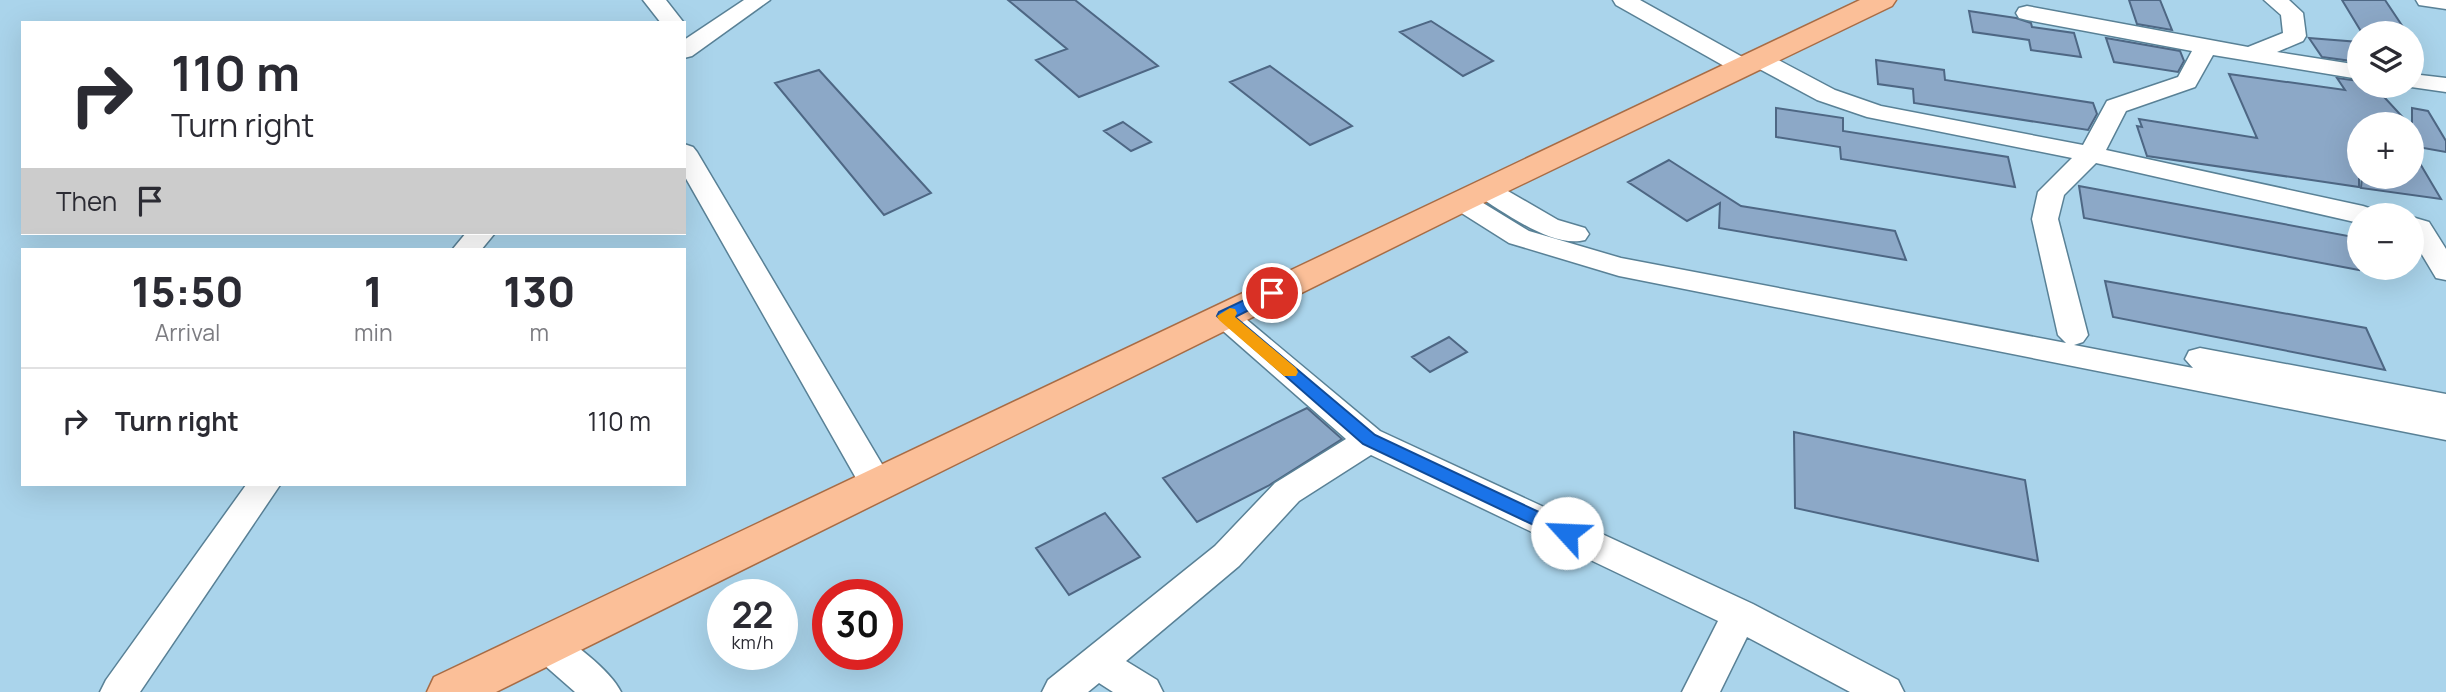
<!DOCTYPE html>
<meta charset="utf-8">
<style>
:root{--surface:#fff;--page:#f7f7f7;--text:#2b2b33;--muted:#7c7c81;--line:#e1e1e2}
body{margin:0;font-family:Manrope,sans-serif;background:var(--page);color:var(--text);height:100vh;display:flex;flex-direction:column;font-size:26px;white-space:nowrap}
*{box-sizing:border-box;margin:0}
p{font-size:23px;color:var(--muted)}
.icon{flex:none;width:38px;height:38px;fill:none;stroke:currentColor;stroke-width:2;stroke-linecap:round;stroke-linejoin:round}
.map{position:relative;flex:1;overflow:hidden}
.side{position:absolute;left:21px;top:248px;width:665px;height:238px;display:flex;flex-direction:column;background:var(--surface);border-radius:0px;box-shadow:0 7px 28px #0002}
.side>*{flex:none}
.guide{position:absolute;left:21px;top:21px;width:665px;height:214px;border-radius:0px;box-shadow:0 7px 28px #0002;background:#fff;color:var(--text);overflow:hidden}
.tools{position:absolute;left:2347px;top:21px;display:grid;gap:14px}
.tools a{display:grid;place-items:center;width:77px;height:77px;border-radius:50%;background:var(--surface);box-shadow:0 7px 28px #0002;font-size:35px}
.speed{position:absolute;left:707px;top:579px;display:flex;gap:14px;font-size:35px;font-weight:700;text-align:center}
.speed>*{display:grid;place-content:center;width:91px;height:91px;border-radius:50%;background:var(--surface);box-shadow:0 7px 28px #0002;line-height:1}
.speed small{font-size:18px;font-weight:400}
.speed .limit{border:10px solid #d22;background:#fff;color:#111}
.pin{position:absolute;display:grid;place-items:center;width:60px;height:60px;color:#fff;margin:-30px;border:4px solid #fff;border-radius:50%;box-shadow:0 2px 7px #0007}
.me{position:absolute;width:77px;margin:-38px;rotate:295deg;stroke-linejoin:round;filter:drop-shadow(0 0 5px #0008)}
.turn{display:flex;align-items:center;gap:24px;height:147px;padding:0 35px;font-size:32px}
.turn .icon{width:91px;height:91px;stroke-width:2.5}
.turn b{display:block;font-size:49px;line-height:60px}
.then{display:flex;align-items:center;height:66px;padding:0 35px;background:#0003;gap:14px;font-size:26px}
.eta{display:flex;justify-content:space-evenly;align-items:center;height:119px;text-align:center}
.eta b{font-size:42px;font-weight:800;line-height:49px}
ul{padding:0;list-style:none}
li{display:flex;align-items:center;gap:21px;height:105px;padding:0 35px;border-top:2px solid var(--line)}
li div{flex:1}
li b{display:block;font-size:26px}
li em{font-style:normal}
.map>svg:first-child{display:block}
.building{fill:#8ca8c7;stroke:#4e6784;stroke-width:2}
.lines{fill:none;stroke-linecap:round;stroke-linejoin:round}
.minor-casing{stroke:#598196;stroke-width:3}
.major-casing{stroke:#a86c45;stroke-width:3}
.minor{fill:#fff;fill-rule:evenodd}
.major{fill:#fbbf98;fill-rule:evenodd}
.route{fill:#1a73e8;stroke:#114b97;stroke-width:2}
.slow{fill:#f59e0b}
</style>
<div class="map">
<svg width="2446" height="692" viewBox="0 0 2446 692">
<rect width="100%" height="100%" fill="#aad4eb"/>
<!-- building -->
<path class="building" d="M1008 0H1075L1158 66 1079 97 1036 60 1067 49Z
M2129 0H2160L2172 30 2137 24Z
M2342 0H2385L2407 33 2387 30 2389 33H2362Z
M1969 11 2016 18 2031 23 2032 27 2074 33 2081 57 2031 50 2029 40 1973 32Z
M1431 21 1493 61 1463 76 1400 32Z
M2106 38 2180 51 2184 61 2178 72 2114 62Z
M2309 38 2359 42V62L2322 57Z
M1876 60 1944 70 1945 80 2093 103 2097 114 2088 130 1914 103 1913 89 1878 84Z
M1270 66 1352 126 1310 145 1230 82Z
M819 70 931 193 884 215 775 83Z
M2229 74 2345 90 2337 78 2359 81V86H2374L2409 124H2359V187L2147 156 2137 126 2142 127 2139 119 2257 138Z
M1776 108 1843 118V131L2008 157 2015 187 1841 159 1840 147 1776 137Z
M2412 108 2428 111 2446 141V152L2412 146Z
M1123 122 1151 142 1131 151 1104 131Z
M2412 150 2441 199 2361 188 2362 177H2412Z
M1669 160 1741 206 1895 231 1906 260 1719 228 1720 203 1687 221 1628 182Z
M2079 186 2359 238V270L2084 218Z
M2105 281 2366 328 2385 370 2113 317Z
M1449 337 1467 352 1430 372 1412 357Z
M1307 408 1342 439 1268 486 1197 522 1163 478Z
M1794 432 2025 480 2038 561 1795 508Z
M1105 513 1140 557 1069 595 1036 548Z"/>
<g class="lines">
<!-- minor casing -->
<g class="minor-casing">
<path id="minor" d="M643 0H666L684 23H661Z
M744 0H770L692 56 684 58V40Z
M1613 0H1640L1746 59 1749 53H1765L1835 90 1881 106 2083 145 2107 101 2178 77 2192 51 2027 20 2019 18 2016 13 2019 8 2027 6 2248 47 2283 33 2281 15 2264 0H2289L2303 13 2306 36 2303 41 2277 52 2359 65V79L2213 55 2195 87 2126 111 2106 150 2363 206 2372 209 2376 215H2359V223L2096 163 2064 195 2058 219 2088 335 2083 342 2074 345 2193 368 2185 359 2189 351 2200 348 2446 394V440L1619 276 1509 243 1452 207 1448 201 1452 195 1461 193 1470 195 1529 231 1621 258 2066 343 2058 335 2032 219 2038 192 2072 158 1867 117 1817 100 1752 65 1749 71H1733L1616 5Z
M2416 0H2446V9L2419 5Z
M2412 74 2446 78V92L2404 86H2412Z
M684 144 693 147 697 152 889 476 893 485 889 494 877 498 865 494 684 175Z
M1485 181 1494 183 1558 220 1585 228 1589 234 1585 240C1552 249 1503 211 1476 195L1472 189 1476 183Z
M2412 217 2429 222 2446 249V280L2436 278 2412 238Z
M466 233H495L481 250H452Z
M1224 306 1234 309 1380 431 1753 604 1898 680 1904 692H1850L1747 637 1720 692H1682L1718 621 1371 455 1299 501 1239 566 1126 661 1157 680 1163 692H1113L1099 683 1088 692H1042L1048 680 1215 546 1275 483 1346 439 1214 323 1209 316 1214 309Z
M246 485H280L140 692H100L106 680Z
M547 629C569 637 611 671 621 692H575L534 656 529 645 534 634Z"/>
</g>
<!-- major casing -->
<g class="major-casing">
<path id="major" d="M1860 0H1896L1892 6 1473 208 496 692H427L434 677Z"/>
</g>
<!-- minor -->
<use href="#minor" class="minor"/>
<!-- major -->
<use href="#major" class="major"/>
</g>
<!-- route -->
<path class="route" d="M1272 287 1277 289 1279 293 1277 296 1235 317 1375 435 1573 528 1576 533 1573 538 1567 541 1561 538 1363 444 1217 316 1219 312Z"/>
<!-- slow -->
<path class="slow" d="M1230 308 1235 309 1237 313 1235 317 1296 368 1298 372 1296 376H1284L1219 320 1217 316Z"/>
</svg>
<div class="tools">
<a><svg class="icon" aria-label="layers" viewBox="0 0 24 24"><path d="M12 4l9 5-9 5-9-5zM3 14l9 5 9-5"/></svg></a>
<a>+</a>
<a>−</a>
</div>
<div class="speed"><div>22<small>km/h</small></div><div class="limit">30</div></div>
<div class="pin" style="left:1272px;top:293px;background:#d93025"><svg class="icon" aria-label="arrive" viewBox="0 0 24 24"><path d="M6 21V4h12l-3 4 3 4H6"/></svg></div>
<svg class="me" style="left:1567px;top:533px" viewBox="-20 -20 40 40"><circle r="19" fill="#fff"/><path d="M0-13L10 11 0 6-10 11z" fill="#1a73e8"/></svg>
<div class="guide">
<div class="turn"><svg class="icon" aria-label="right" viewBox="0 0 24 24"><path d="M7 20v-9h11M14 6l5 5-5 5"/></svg><div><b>110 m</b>Turn right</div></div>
<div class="then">Then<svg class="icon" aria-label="arrive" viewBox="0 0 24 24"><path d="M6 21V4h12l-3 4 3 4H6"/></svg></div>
</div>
<section class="side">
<div class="eta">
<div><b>15:50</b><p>Arrival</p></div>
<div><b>1</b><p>min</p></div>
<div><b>130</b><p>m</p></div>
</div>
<ul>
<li><svg class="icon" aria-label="right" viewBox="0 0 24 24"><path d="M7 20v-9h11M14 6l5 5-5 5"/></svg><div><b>Turn right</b></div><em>110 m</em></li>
</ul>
</section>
</div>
